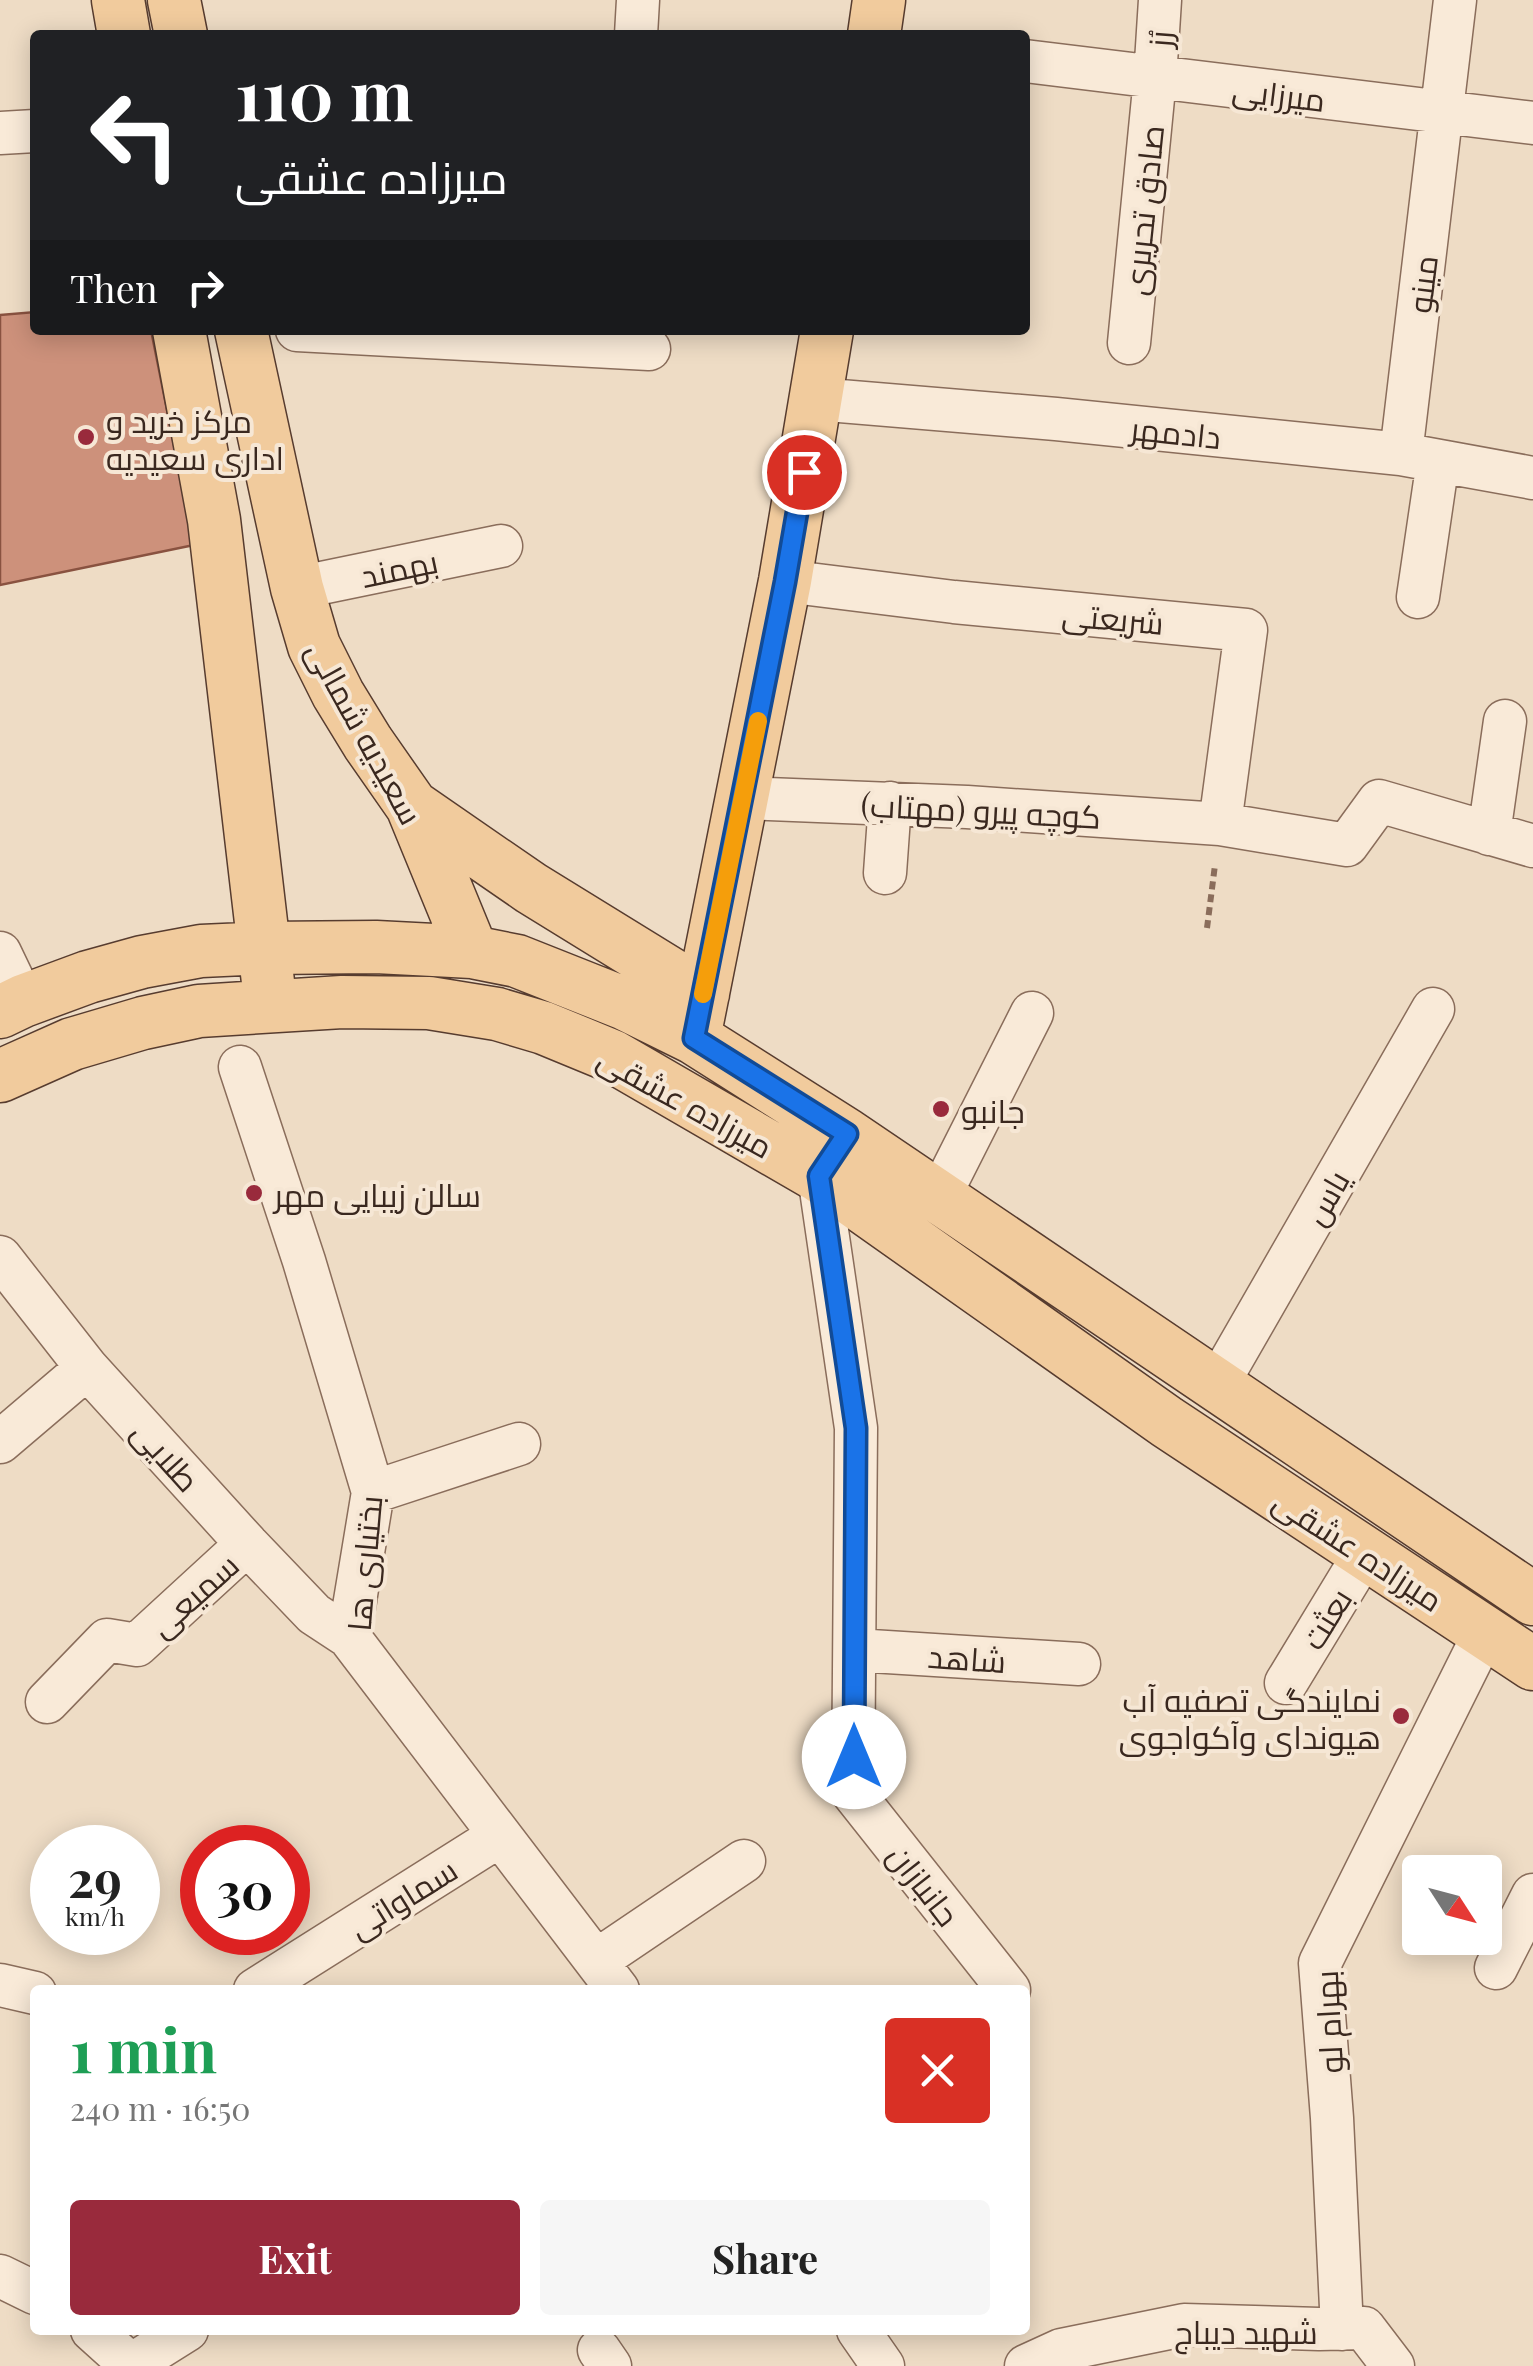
<!DOCTYPE html>
<meta charset="utf-8">
<style>
:root{--surface:#fff;--page:#f6f6f6;--text:#222;--muted:#767676;--accent:#992a3c}
body{margin:0;font-family:"Playfair Display",Cairo,serif;background:var(--page);color:var(--text);height:100vh;display:flex;flex-direction:column;font-size:38px;white-space:nowrap}
*{box-sizing:border-box;margin:0}
p{font-size:32px;color:var(--muted)}
.icon{flex:none;width:55px;height:55px;fill:none;stroke:currentColor;stroke-width:2;stroke-linecap:round;stroke-linejoin:round}
.map{position:relative;flex:1;overflow:hidden}
.sheet{position:absolute;left:30px;top:1985px;width:1000px;height:350px;display:flex;flex-direction:column;background:var(--surface);border-radius:10px;box-shadow:0 5px 25px #0003}
.sheet>*{flex:none}
.top-card{position:absolute;left:30px;top:30px;width:1000px;height:305px;border-radius:10px;box-shadow:0 5px 25px #0003;background:#202124;color:#fff;overflow:hidden}
.needle{width:65px;rotate:126deg}
.tools{position:absolute;left:1402px;top:1855px;display:grid;gap:20px}
.tools a{display:grid;place-items:center;width:100px;height:100px;border-radius:10px;background:var(--surface);box-shadow:0 5px 25px #0003;font-size:50px}
.speed{position:absolute;left:30px;top:1825px;display:flex;gap:20px;font-size:50px;font-weight:700;text-align:center}
.speed>*{display:grid;place-content:center;width:130px;height:130px;border-radius:50%;background:var(--surface);box-shadow:0 5px 25px #0003;line-height:1}
.speed small{font-size:25px;font-weight:400}
.speed .limit{border:15px solid #d22;background:#fff;color:#111}
.pin{position:absolute;display:grid;place-items:center;width:85px;height:85px;color:#fff;margin:-42px;border:5px solid #fff;border-radius:50%;box-shadow:0 2px 10px #0007}
.me{position:absolute;width:110px;margin:-55px;rotate:0deg;stroke-linejoin:round;filter:drop-shadow(0 0 8px #0008)}
.turn{display:flex;align-items:center;gap:35px;height:210px;padding:0 40px;font-size:45px}
.turn .icon{width:130px;height:130px;stroke-width:2.5}
.turn b{display:block;font-size:70px;line-height:85px}
.then{display:flex;align-items:center;height:95px;padding:0 40px;background:#0003;gap:20px;font-size:38px}
.round{display:grid;place-items:center;flex:none;width:105px;height:105px;border-radius:10px;background:var(--page)}
.head{display:flex;align-items:center;justify-content:space-between;height:170px;padding:0 40px}
h1{font-size:60px;font-weight:700;line-height:75px;color:#1e9e55}
.cta{display:flex;gap:20px;margin-top:auto;padding:20px 40px}
.cta a{flex:1;height:115px;border-radius:10px;background:var(--accent);color:#fff;font-size:40px;font-weight:700;line-height:115px;text-align:center}
.cta a+a{background:var(--page);color:var(--text)}
.map>svg:first-child{display:block}
.building{fill:#cd917b;stroke:#895240;stroke-width:2.5}
.lines{fill:none;stroke-linecap:round;stroke-linejoin:round}
.minor-casing{stroke:#8a6d5b;stroke-width:45}
.major-casing{stroke:#573c2f;stroke-width:55}
.path{stroke:#8a6d5b;stroke-width:6;stroke-dasharray:8 5;stroke-linecap:butt}
.minor{stroke:#f9ead8;stroke-width:42}
.major{stroke:#f1cb9d;stroke-width:52}
.route-casing{stroke:#114b97;stroke-width:25}
.route{stroke:#1a73e8;stroke-width:18}
.slow{stroke:#f59e0b;stroke-width:18}
.poi-dot{fill:#992a3c;stroke:#f6e7d5;stroke-width:4}
.labels{text-anchor:middle;dominant-baseline:central;stroke-width:8;stroke-linejoin:round;paint-order:stroke}
.street-label{font-size:32px;fill:#3a281f;stroke:#f6e7d5}
.poi-label{font-size:32px;fill:#3a281f;stroke:#f6e7d5;text-anchor:start}
</style>
<div class="map">
<svg width="1533" height="2366" viewBox="0 0 1533 2366">
<rect width="100%" height="100%" fill="#eedcc5"/>
<!-- building -->
<path class="building" d="M35 312V330H151L194 545 0 585V315Z"/>
<g class="lines">
<!-- minor casing -->
<g class="minor-casing">
<path id="minor" d="M636 35 638 0
M1025 61 1533 123
M0 133 35 131
M297 330 649 349
M1129 343 1155 78 1160 0
M816 399 1056 419 1401 454 1533 478
M1401 454 1455 0
M785 581 954 602 1246 630 1220 824
M297 588 501 546
M1418 597 1438 461
M743 798 967 807 1220 824 1347 845 1379 801 1533 846
M1489 834 1505 721
M885 873 890 803
M0 953 23 1001
M240 1067 304 1261 373 1492 349 1637
M819 1176 856 1428 853 1793 1009 1990
M939 1197 1032 1013
M0 1257 87 1368 247 1544 314 1614 349 1637 618 1990
M1217 1385 1433 1009
M0 1442 87 1368
M373 1492 519 1444
M855 1650 1079 1664
M1286 1683 1365 1553
M47 1702 107 1640 137 1645 247 1544
M596 1961 744 1861
M1496 1968 1533 1895
M0 1985 35 1993
M255 1990 499 1836
M0 2276 35 2293
M1342 2329 1332 2118 1320 1963 1485 1632
M92 2330 132 2366
M858 2330 883 2366
M599 2350 610 2366
M131 2365 187 2330
M1026 2366 1061 2350 1184 2325 1319 2329 1364 2328 1393 2366"/>
</g>
<!-- major casing -->
<g class="major-casing">
<path id="major" d="M118 0 124 35
M174 0 181 35
M874 35 879 0
M179 330 214 520 268 982
M241 330 297 588 314 646 338 694 368 743 412 806 472 952
M412 806 531 888 703 994
M0 1012 23 1001 88 977 142 962 201 951 265 948 376 947 472 952 517 961 623 1003 694 1038 847 1135 1533 1599
M694 1038 785 581 827 330
M0 1076 72 1044 143 1023 199 1011 342 1002 429 1003 497 1014 544 1028 612 1056 819 1176 1167 1422 1533 1664"/>
</g>
<!-- path -->
<path class="path" d="M1207 928 1215 865"/>
<!-- minor -->
<use href="#minor" class="minor"/>
<!-- major -->
<use href="#major" class="major"/>
</g>
<g class="lines">
<!-- route casing -->
<g class="route-casing">
<path id="route" d="M804 472 785 582 694 1038 847 1134 819 1176 856 1428 854 1757"/>
</g>
<!-- route -->
<use href="#route" class="route"/>
<!-- slow -->
<path class="slow" d="M703 994 758 721"/>
</g>
<!-- markers -->
<g class="poi-dot">
<circle cx="86" cy="437" r="10"/>
<circle cx="941" cy="1109" r="10"/>
<circle cx="254" cy="1193" r="10"/>
<circle cx="1401" cy="1716" r="10"/>
</g>
<g class="labels">
<!-- street labels -->
<g class="street-label">
<text transform="translate(1158 39) rotate(-86)">رُز</text>
<text transform="translate(1279 93) rotate(7)">میرزایی</text>
<text transform="translate(1142 210) rotate(-84)">صادق تحریری</text>
<text transform="translate(1421 284) rotate(-83)">مینو</text>
<text transform="translate(1176 431) rotate(6)">دادمهر</text>
<text transform="translate(399 567) rotate(-12)">بهمند</text>
<text transform="translate(1113 617) rotate(5)">شریعتی</text>
<text transform="translate(366 732) rotate(61)">سعیدیه شمالی</text>
<text transform="translate(981 809) rotate(3)">کوچه پیرو (مهتاب)</text>
<text transform="translate(686 1101) rotate(29)">میرزاده عشقی</text>
<text transform="translate(1325 1197) rotate(-60)">یاس</text>
<text transform="translate(167 1455) rotate(48)">طلایی</text>
<text transform="translate(1359 1549) rotate(33)">میرزاده عشقی</text>
<text transform="translate(363 1563) rotate(-85)">بختیاری ها</text>
<text transform="translate(193 1594) rotate(-42)">سمیعی</text>
<text transform="translate(1325 1618) rotate(-58)">بعثت</text>
<text transform="translate(967 1657) rotate(4)">شاهد</text>
<text transform="translate(925 1884) rotate(52)">جانبازان</text>
<text transform="translate(402 1897) rotate(-32)">سماواتی</text>
<text transform="translate(1327 2022) rotate(-93)">بهرام لو</text>
<text x="1246" y="2330">شهید دیباج</text>
</g>
<!-- poi labels -->
<g class="poi-label">
<text x="106" y="419">مرکز خرید و<tspan x="106" dy="37">اداری سعیدیه</tspan></text>
<text x="961" y="1109">جانبو</text>
<text x="274" y="1193">سالن زیبایی مهر</text>
<text x="1381" y="1698" text-anchor="end">نمایندگی تصفیه آب<tspan x="1381" dy="37">هیوندای وآکواجوی</tspan></text>
</g>
</g>
</svg>
<div class="tools">
<a><svg class="needle" viewBox="-14 -14 28 28"><path d="M0-13l5 13h-10z" fill="#e53935"/><path d="M0 13l5-13h-10z" fill="#767676"/></svg></a>
</div>
<div class="speed"><div>29<small>km/h</small></div><div class="limit">30</div></div>
<div class="pin" style="left:804px;top:472px;background:#d93025"><svg class="icon" aria-label="arrive" viewBox="0 0 24 24"><path d="M6 21V4h12l-3 4 3 4H6"/></svg></div>
<svg class="me" style="left:854px;top:1757px" viewBox="-20 -20 40 40"><circle r="19" fill="#fff"/><path d="M0-13L10 11 0 6-10 11z" fill="#1a73e8"/></svg>
<div class="top-card">
<div class="turn"><svg class="icon" aria-label="left" viewBox="0 0 24 24"><path d="M17 20v-9H6M10 6l-5 5 5 5"/></svg><div><b>110 m</b>میرزاده عشقی</div></div>
<div class="then">Then<svg class="icon" aria-label="right" viewBox="0 0 24 24"><path d="M7 20v-9h11M14 6l5 5-5 5"/></svg></div>
</div>
<section class="sheet">
<div class="head"><div><h1>1 min</h1><p>240 m · 16:50</p></div><a class="round" style="background:#d93025;color:#fff"><svg class="icon" aria-label="close" viewBox="0 0 24 24"><path d="M6 6l12 12M18 6L6 18"/></svg></a></div>
<div class="cta"><a>Exit</a><a>Share</a></div>
</section>
</div>
